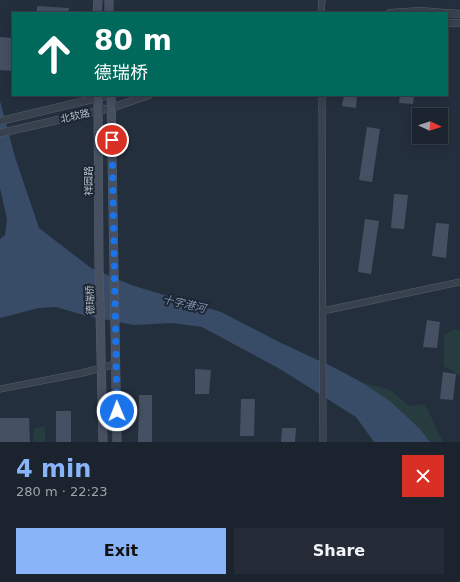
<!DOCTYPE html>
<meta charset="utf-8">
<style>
:root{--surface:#1b232e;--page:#242b36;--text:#f1f3f6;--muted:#a0a4aa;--line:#39404a;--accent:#8ab4f8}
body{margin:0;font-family:"DejaVu Sans","Noto Sans SC",sans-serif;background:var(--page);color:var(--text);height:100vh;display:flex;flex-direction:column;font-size:15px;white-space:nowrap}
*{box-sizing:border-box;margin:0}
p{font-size:13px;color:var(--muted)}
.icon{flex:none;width:22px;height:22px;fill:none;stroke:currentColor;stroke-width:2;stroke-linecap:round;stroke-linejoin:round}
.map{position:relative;height:442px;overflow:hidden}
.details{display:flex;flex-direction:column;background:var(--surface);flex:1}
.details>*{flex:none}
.top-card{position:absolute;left:12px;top:12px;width:436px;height:84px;border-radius:0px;box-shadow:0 2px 10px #0003,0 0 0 1px var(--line);background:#00695c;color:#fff;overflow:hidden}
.needle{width:26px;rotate:94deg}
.tools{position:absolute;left:412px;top:108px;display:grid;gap:8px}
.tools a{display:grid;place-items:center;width:36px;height:36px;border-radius:0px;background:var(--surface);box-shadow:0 2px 10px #0003,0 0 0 1px var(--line);font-size:20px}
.pin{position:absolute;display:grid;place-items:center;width:34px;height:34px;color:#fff;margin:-17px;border:2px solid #fff;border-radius:50%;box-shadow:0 1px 4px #0007}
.me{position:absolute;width:44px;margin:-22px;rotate:359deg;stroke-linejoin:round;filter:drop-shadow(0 0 3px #0008)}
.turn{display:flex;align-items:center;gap:14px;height:84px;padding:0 16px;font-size:18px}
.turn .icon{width:52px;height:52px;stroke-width:2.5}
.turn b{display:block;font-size:28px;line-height:34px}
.round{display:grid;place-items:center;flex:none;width:42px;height:42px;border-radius:0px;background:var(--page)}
.summary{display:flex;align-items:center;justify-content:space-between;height:68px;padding:0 16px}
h1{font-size:24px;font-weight:600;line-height:30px;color:var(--accent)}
.cta{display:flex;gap:8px;margin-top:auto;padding:8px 16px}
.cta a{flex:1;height:46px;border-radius:0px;background:var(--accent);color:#111;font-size:16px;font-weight:600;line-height:46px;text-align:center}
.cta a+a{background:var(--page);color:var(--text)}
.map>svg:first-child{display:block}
.green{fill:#263c3f}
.water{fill:#394c67}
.building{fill:#455162}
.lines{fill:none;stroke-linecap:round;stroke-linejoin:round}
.minor-casing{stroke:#565f6c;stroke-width:7}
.tertiary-casing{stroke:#565f6c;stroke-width:8}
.secondary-casing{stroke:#565f6c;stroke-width:9}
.minor{stroke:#38414e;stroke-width:6}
.tertiary{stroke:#38414e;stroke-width:7}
.secondary{stroke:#465061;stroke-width:8}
.route{stroke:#1a73e8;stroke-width:7;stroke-dasharray:0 12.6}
.labels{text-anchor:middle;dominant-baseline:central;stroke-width:4;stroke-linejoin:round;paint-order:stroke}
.street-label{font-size:10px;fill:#b4bcc9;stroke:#1d2633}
.water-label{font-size:11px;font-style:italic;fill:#7c92b1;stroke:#1d2633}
</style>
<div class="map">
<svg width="460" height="442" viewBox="0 0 460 442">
<rect width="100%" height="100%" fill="#242f3e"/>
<!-- green -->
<path class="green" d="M454 329 460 331V376L444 366V335Z
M361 382 391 390 409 406 425 404 443 442H430C410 417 387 400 361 382Z
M45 426V442H33L34 428Z"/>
<!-- water -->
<path class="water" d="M0 101 15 157 39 228 91 268 131 285 221 312 281 343 335 368 361 382 390 401 420 429 430 442H374L356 417 280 369 202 327 172 323 134 325 87 316 56 307 39 308 0 318V239L5 235 7 219 0 188Z"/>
<!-- building -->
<path class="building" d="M37 6 69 8 68 13H37Z
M0 37 13 38V71L0 70Z
M344 95H357L356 108 342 106Z
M400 95H414L413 104 399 103Z
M367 127 380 129 372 182 359 180Z
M394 194 408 195 404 229 391 228Z
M365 219 379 221 371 274 358 272Z
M436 223 449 224 446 258 432 256Z
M427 320 440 322 437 348 423 347Z
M195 369 211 370 209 394H195Z
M443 372 456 374 453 400 440 399Z
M139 395H152V442H138Z
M241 399H255L254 436H240Z
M56 411H71V442H56Z
M0 418H29L30 442H0Z
M282 428H296L295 442H281Z"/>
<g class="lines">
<!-- minor casing -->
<g class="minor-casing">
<path id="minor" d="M321 13 322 0
M322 95 323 442
M323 311 460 282
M0 389 82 373 116 364"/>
</g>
<!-- tertiary casing -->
<g class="tertiary-casing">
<path id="tertiary" d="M390 13 421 11 444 13
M447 13 460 14
M447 23H460
M0 121 110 95
M0 133 111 108 149 95"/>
</g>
<!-- secondary casing -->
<g class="secondary-casing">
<path id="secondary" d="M97 13 98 0
M109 13V0
M98 95 99 268 103 442
M111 95 117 442"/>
</g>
<!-- minor -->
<use href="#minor" class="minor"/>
<!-- tertiary -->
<use href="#tertiary" class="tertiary"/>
<!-- secondary -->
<use href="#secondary" class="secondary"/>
</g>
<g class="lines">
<!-- route -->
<path class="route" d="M112 140 117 411"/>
</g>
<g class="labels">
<!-- street labels -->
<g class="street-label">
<text transform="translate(75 116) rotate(-13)">北软路</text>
<text transform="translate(88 181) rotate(-90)">祥园路</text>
<text transform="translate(90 300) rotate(-92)">德瑞桥</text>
</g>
<!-- water labels -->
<g class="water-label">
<text transform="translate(184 304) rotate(13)">十字港河</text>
</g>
</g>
</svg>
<div class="tools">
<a><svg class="needle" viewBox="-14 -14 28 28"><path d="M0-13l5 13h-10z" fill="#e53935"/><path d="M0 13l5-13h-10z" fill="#a0a4aa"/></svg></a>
</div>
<div class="pin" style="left:112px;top:140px;background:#d93025"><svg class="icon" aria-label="arrive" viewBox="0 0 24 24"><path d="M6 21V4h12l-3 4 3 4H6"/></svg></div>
<svg class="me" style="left:117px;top:411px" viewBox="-20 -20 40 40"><circle r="17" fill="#1a73e8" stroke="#fff" stroke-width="3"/><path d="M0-11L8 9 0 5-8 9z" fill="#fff"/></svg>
<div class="top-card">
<div class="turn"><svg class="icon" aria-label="ahead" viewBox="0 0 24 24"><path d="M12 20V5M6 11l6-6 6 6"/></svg><div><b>80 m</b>德瑞桥</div></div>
</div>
</div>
<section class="details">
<div class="summary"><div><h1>4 min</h1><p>280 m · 22:23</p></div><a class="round" style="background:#d93025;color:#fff"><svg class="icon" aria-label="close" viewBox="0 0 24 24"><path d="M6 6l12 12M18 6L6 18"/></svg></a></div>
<div class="cta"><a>Exit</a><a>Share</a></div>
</section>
